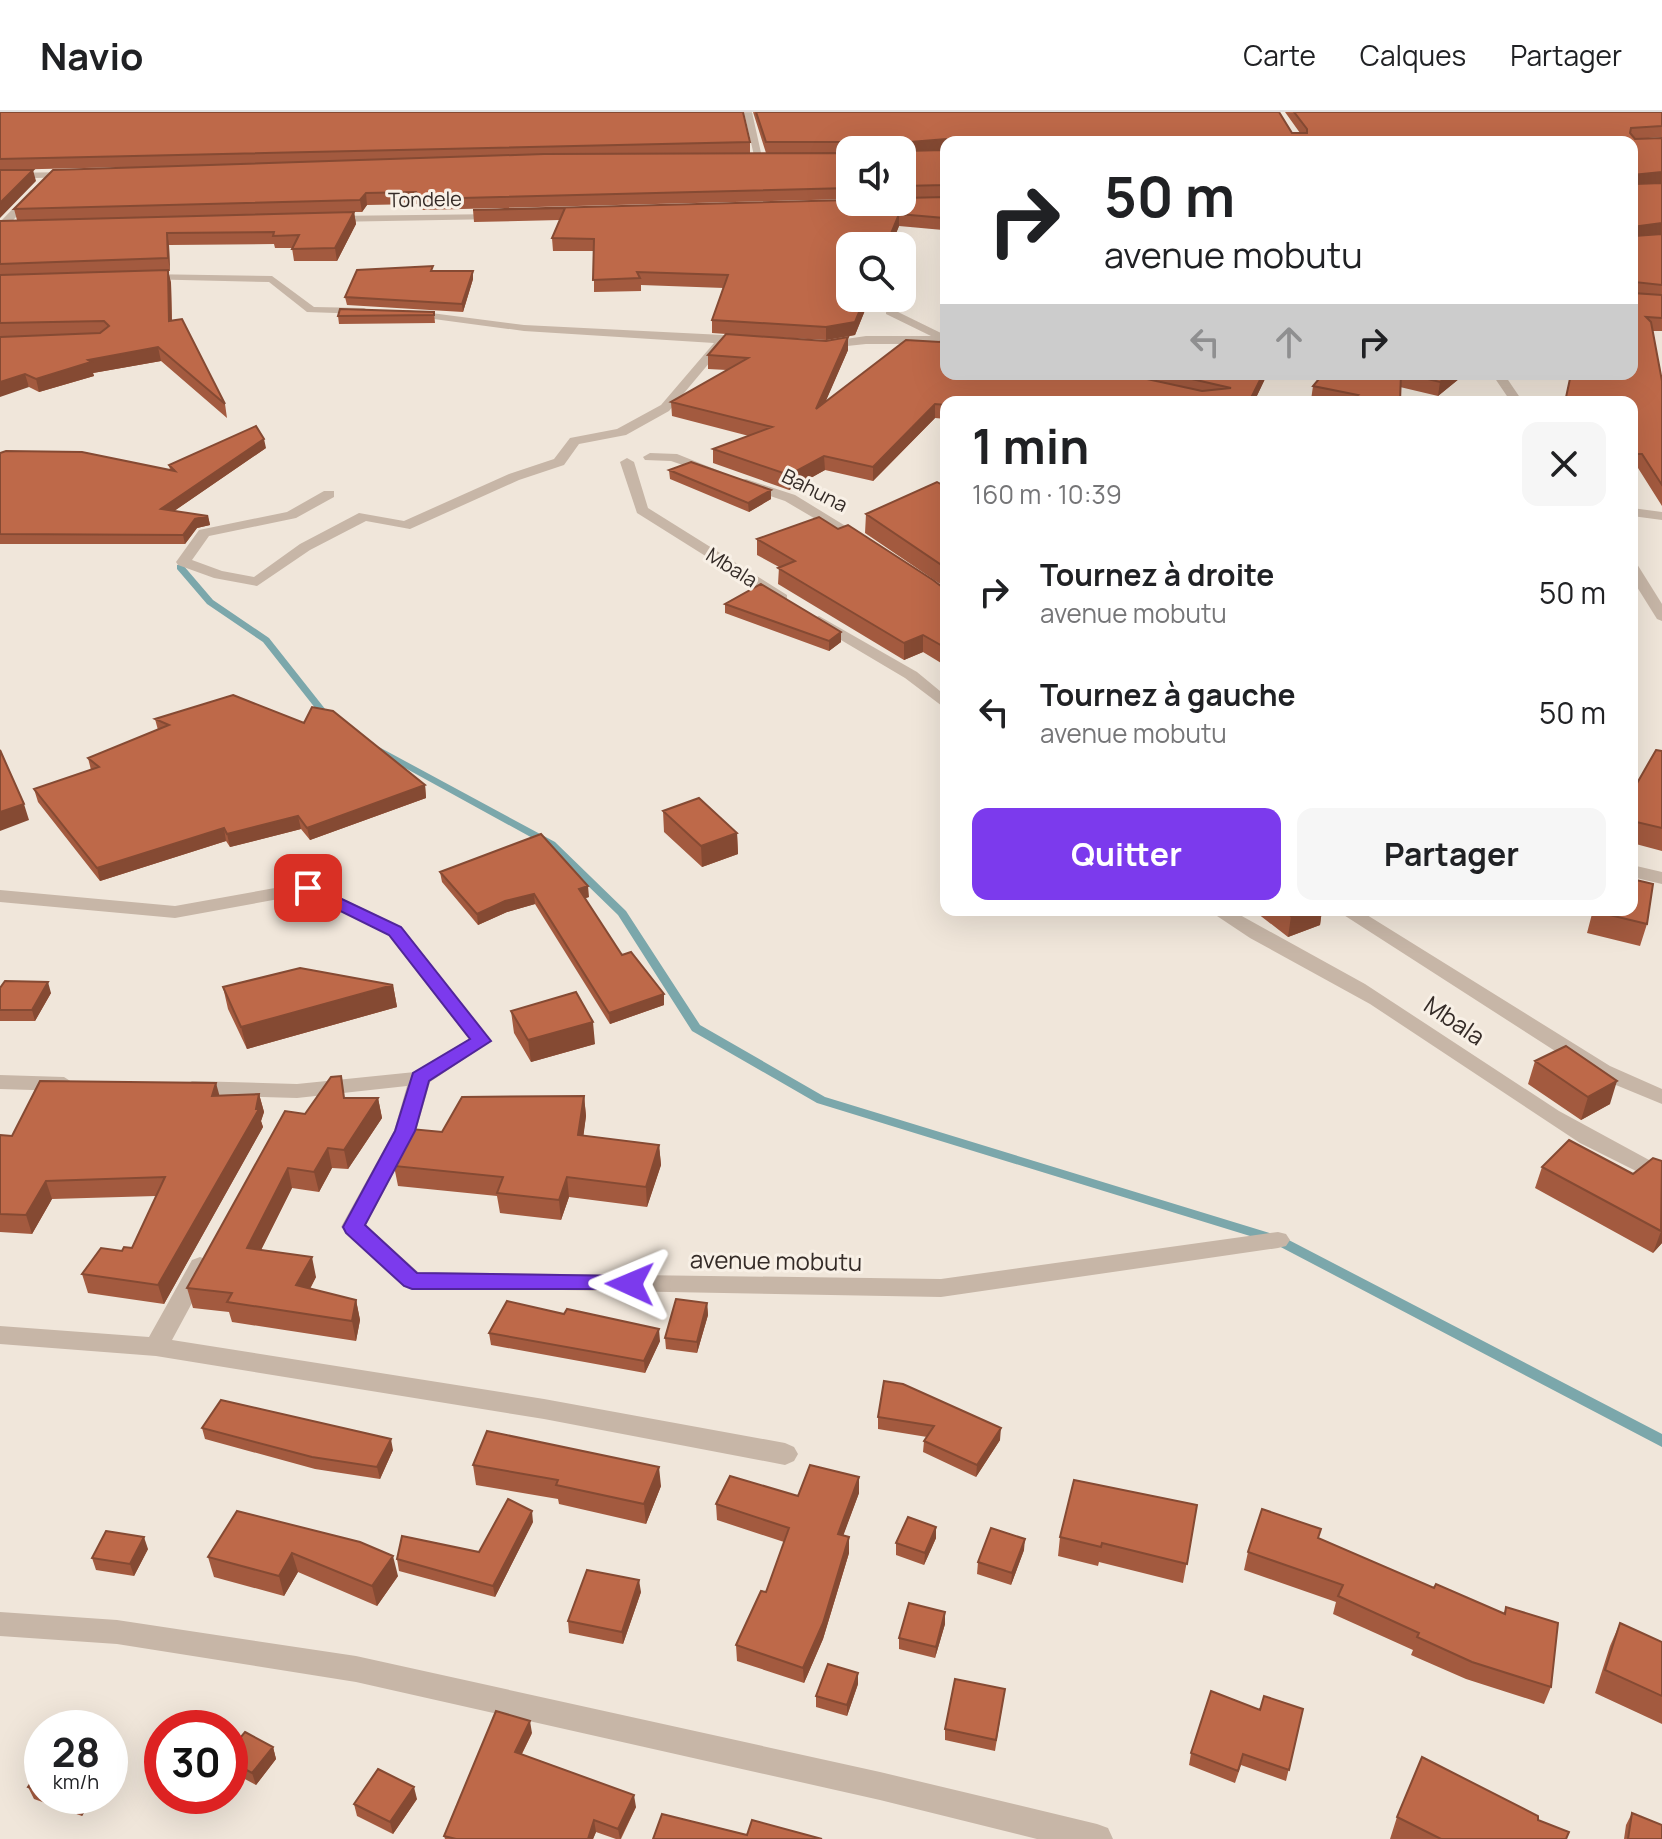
<!DOCTYPE html>
<html lang="fr">
<meta charset="utf-8">
<style>
:root{--surface:#fff;--page:#f6f6f6;--text:#202124;--muted:#757577;--line:#e0e0e0;--accent:#7c3aed}
body{margin:0;font-family:Manrope,sans-serif;background:var(--page);color:var(--text);height:100vh;display:flex;flex-direction:column;font-size:30px;white-space:nowrap}
*{box-sizing:border-box;margin:0}
p{font-size:26px;color:var(--muted)}
.icon{flex:none;width:44px;height:44px;fill:none;stroke:currentColor;stroke-width:2;stroke-linecap:round;stroke-linejoin:round}
.map{position:relative;flex:1;overflow:hidden}
.panel{position:absolute;left:940px;top:284px;width:698px;height:520px;display:flex;flex-direction:column;background:var(--surface);border-radius:16px;box-shadow:0 8px 32px #0002}
.panel>*{flex:none}
.top-card{position:absolute;left:940px;top:24px;width:698px;height:244px;border-radius:16px;box-shadow:0 8px 32px #0002;background:#fff;color:var(--text);overflow:hidden}
.buttons{position:absolute;left:836px;top:24px;display:grid;gap:16px}
.buttons a{display:grid;place-items:center;width:80px;height:80px;border-radius:16px;background:var(--surface);box-shadow:0 8px 32px #0002;font-size:40px}
.speed{position:absolute;left:24px;top:1598px;display:flex;gap:16px;font-size:40px;font-weight:700;text-align:center}
.speed>*{display:grid;place-content:center;width:104px;height:104px;border-radius:50%;background:var(--surface);box-shadow:0 8px 32px #0002;line-height:1}
.speed small{font-size:20px;font-weight:400}
.speed .limit{border:12px solid #d22;background:#fff;color:#111}
.pin{position:absolute;display:grid;place-items:center;width:68px;height:68px;color:#fff;margin:-34px;border-radius:16px;box-shadow:0 4px 12px #0006}
.me{position:absolute;width:88px;margin:-44px;rotate:271deg;stroke-linejoin:round;filter:drop-shadow(0 0 6px #0008)}
.turn{display:flex;align-items:center;gap:28px;height:168px;padding:0 32px;font-size:36px}
.turn .icon{width:104px;height:104px;stroke-width:2.5}
.turn b{display:block;font-size:56px;line-height:68px}
.lanes{display:flex;align-items:center;height:76px;padding:0 32px;background:#0003;justify-content:center;gap:40px;direction:ltr}
.lanes .off{opacity:.35}
.round{display:grid;place-items:center;flex:none;width:84px;height:84px;border-radius:16px;background:var(--page)}
.head{display:flex;align-items:center;justify-content:space-between;height:136px;padding:0 32px}
h1{font-size:48px;font-weight:700;line-height:60px}
.primary-button{display:flex;gap:16px;margin-top:auto;padding:16px 32px}
.primary-button a{flex:1;height:92px;border-radius:16px;background:var(--accent);color:#fff;font-size:32px;font-weight:700;line-height:92px;text-align:center}
.primary-button a+a{background:var(--page);color:var(--text)}
ul{padding:0;list-style:none}
li{display:flex;align-items:center;gap:24px;height:120px;padding:0 32px}
li div{flex:1}
li b{display:block;font-size:30px}
li em{font-style:normal}
header{display:flex;align-items:center;gap:48px;box-sizing:border-box;height:112px;padding:0 40px;background:var(--surface);border-bottom:2px solid var(--line)}
header strong{font-size:38px}
nav{display:flex;gap:44px;margin-inline-start:auto;font-size:28px}
.map>svg:first-child{display:block}
.lines{fill:none;stroke-linecap:round;stroke-linejoin:round}
.stream{fill:#7ba7ab;fill-rule:evenodd}
.street{fill:#c7b6a7;fill-rule:evenodd}
.wall{fill:#a35a3f}
.shaded-wall{fill:#854a33}
.building{fill:#be6949;stroke:#854a33;stroke-width:2}
.route{fill:#7c3aed;stroke:#51269a;stroke-width:2}
.labels{text-anchor:middle;dominant-baseline:central;stroke-width:6;stroke-linejoin:round;paint-order:stroke}
.far-street-label{font-size:20px;fill:#342b27;stroke:#f8f0e6}
.street-label{font-size:24px;fill:#342b27;stroke:#f8f0e6}
</style>
<header>
<strong>Navio</strong>
<nav><a>Carte</a><a>Calques</a><a>Partager</a></nav>
</header>
<div class="map">
<svg width="1662" height="1727" viewBox="0 0 1662 1727">
<rect width="100%" height="100%" fill="#f0e6da"/>
<g class="lines">
<!-- stream -->
<path class="stream" d="M177 453H183L213 488 269 526 333 607V611H327L263 530 207 492 177 457Z
M379 635 555 730 626 799 700 913 825 985 1283 1125 1662 1322V1335L1273 1131 817 991 692 919 618 803 547 734 376 640 374 638 376 636Z"/>
<!-- street -->
<path class="street" d="M744 0H752L763 50 755 48Z
M75 60 72 65 0 67V61Z
M31 78 39 80 5 117 0 118V110Z
M502 102 498 107 330 110 325 107 330 104Z
M144 162 272 164 314 195 364 196 370 199 364 202 307 200 269 170 140 167 139 165Z
M887 186H899L896 199 945 223 946 232H866L819 237V231L866 224H931L886 202Z
M408 198 524 213 723 223 753 229 747 233 726 231 669 299 626 323 579 332 564 353 519 368 410 417 366 409 310 438 257 474 214 466 178 453 176 450 199 418 287 400 324 379H334V385L296 406 209 424 192 448 222 459 254 465 300 432 359 401 404 409 509 362 554 347 570 326 617 317 661 293 714 231 524 219 404 203 402 201Z
M1492 262H1504L1523 290H1511Z
M650 341 677 342 722 360 715 364 671 349 645 348 643 345Z
M627 346 634 350 648 396 787 483V489H777L637 401 620 350Z
M746 367 795 383 870 429 858 432 785 389 741 374V368Z
M1632 396 1662 400V408L1632 404Z
M1632 451 1637 452 1662 492V509L1657 507 1632 467Z
M819 504 917 560 946 584V597L905 566 814 512V506Z
M1632 753 1662 760V772L1632 765Z
M308 770 402 815 491 929 430 970 416 1019 366 1113 418 1160 941 1167 1278 1120 1286 1122 1290 1128 1286 1134 1278 1136 941 1185 404 1175 341 1115 394 1019 407 974 297 986 192 983 181 976 192 969 297 972 415 960 469 927 388 823 306 782 175 806 0 790V778L175 794Z
M1208 798H1231L1365 872 1559 999 1662 1055V1072L1580 1031 1370 892 1250 826Z
M1336 798H1359L1610 954 1662 977V992L1594 964Z
M0 963 64 965 75 972 64 979 0 977Z
M200 1145 208 1148 212 1154 172 1228 544 1287 785 1331 794 1335 798 1342 794 1349 785 1353 544 1307 156 1244 0 1232V1214L149 1225 192 1148Z
M0 1500 117 1508 356 1544 880 1660 1097 1712 1108 1716 1113 1727H1037L880 1688 356 1570 117 1532 0 1524Z"/>
</g>
<!-- wall -->
<path class="wall" d="M0 0 750 30V41H766L753 0H1279L1292 21H1300L1285 0H1662V25L1635 27 1662 26V219H1652L1662 269V394L1638 356H1632V30H946V85L902 86V38H850V87L423 98 418 92 367 93 362 100H354L356 112 337 149H294L292 136H275L274 132 169 133 170 159H168L171 171 172 208 225 292 227 306 161 249 93 261 94 264 39 280 29 275 0 224V109L17 108 14 97 126 55 0 58Z
M946 85V122L943 118 899 114 855 223 826 228 754 224 848 238 825 290 946 262H1267L1254 290H946V307L935 306 873 369 825 358 789 378 713 351V337L749 324 672 304 671 290 727 258 708 257V243L726 222 712 221V208L724 176 641 173V179L594 180V139H553L552 126 560 108 474 110 473 98Z
M434 159 473 167 463 200 347 193 345 185Z
M434 200 435 211 339 212 338 204Z
M1323 262H1465L1438 284 1400 275V290H1320L1311 288 1313 274Z
M266 336 174 399 208 404 210 413 197 416 185 432H0V341L170 358 169 353Z
M669 358 771 378V387L749 400 670 367Z
M946 375V476L865 421 866 402Z
M838 417 946 478V554L923 540 904 548 778 472 779 455 757 443V427Z
M725 492 841 520V530L829 539 725 501Z
M155 607 425 673 426 686 310 728 301 717 230 735 226 729 100 769 38 690 34 677 91 658 88 646 158 618Z
M1662 639V739L1632 731V680Z
M663 699 737 721 738 742 702 755 664 720Z
M440 760 589 785 585 786 622 843 664 882V893L610 912 535 792 507 800 478 813 442 770Z
M1253 798H1322L1320 813 1288 825Z
M1593 798H1632L1647 812 1640 834 1587 821Z
M393 873 397 895 247 937 228 897 223 875Z
M0 876 51 881 35 909H0Z
M511 899 595 932 531 950 514 921Z
M1535 949 1610 992 1581 1008 1528 972Z
M259 982 264 1000 261 1009 263 1015 164 1192 88 1181 82 1162 122 1139 132 1136 156 1084 52 1087 32 1122 0 1120V1023L12 1024 219 983Z
M584 984 586 1004 583 1024 659 1033 661 1053 647 1095 569 1085 561 1108 500 1101 497 1084 398 1074 394 1054 442 1020Z
M345 986H378L382 1006 348 1057 332 1056 319 1080 292 1076 261 1138 316 1165 310 1177 356 1188 360 1208 356 1229 232 1210 229 1200 193 1196 187 1176 305 1002Z
M1653 1046 1662 1131 1653 1141 1535 1076 1542 1055 1633 1062Z
M707 1191 708 1203 697 1241 666 1237 665 1226Z
M489 1221 660 1229 645 1261 491 1233Z
M884 1269 1000 1328 976 1365 923 1340 924 1329 927 1325 878 1317V1305Z
M202 1316 393 1338 380 1367 315 1357 205 1327Z
M473 1353 661 1374 646 1412 559 1392 558 1387 476 1373Z
M859 1365V1381L843 1423 849 1441 823 1527 804 1571 737 1549 736 1533 766 1480 784 1430 717 1408 716 1392 798 1384Z
M1197 1393 1183 1471 1099 1450 1098 1454 1058 1444 1060 1425Z
M237 1399 398 1464 377 1494 298 1460 284 1484 214 1465 208 1445Z
M533 1410 495 1485 399 1459 397 1447 479 1440Z
M936 1415V1426L924 1453 896 1443V1431Z
M1318 1426 1434 1476 1504 1501 1506 1495 1551 1575 1544 1592 1466 1567 1411 1543 1413 1538 1333 1502 1336 1490 1244 1458 1248 1440Z
M148 1437 134 1464 96 1458 92 1446Z
M1024 1438 1011 1473 977 1462 978 1450Z
M641 1480 623 1532 569 1521 568 1509Z
M945 1500V1512L935 1546 899 1537V1526Z
M1620 1511 1662 1530V1612L1595 1581 1610 1534Z
M858 1572 847 1604 816 1595V1584Z
M1005 1577 995 1639 945 1628V1617Z
M1303 1597 1286 1669 1241 1653 1235 1671 1189 1653 1191 1641 1260 1598Z
M532 1621 522 1642 636 1695 621 1727H616L596 1720 593 1727H445L444 1724Z
M273 1635 276 1647 256 1673 230 1659V1638Z
M42 1655V1684H95L82 1704 34 1687 28 1675Z
M417 1687 393 1722 357 1704 354 1692Z
M1632 1701 1662 1727H1624L1626 1713Z
M1397 1705 1538 1708 1566 1727H1390Z"/>
<!-- shaded-wall -->
<path class="shaded-wall" d="M946 27V38L902 42 899 31Z
M33 58 36 69 0 106V91Z
M1662 60V71L1632 75V63Z
M366 81 367 93 362 100 360 88Z
M354 100 356 112 337 149 335 136Z
M899 102V114L891 134H886Z
M1662 111V123L1632 127V115Z
M167 121 169 133 170 159 168 146Z
M168 158 171 171 172 222 169 209Z
M473 159V167L463 200 462 192Z
M865 186H870L855 223 826 228V215Z
M848 225V238L816 312V297Z
M158 235 161 249 93 261 94 264 39 280 36 267 88 248Z
M25 262 29 275 0 285V270Z
M1263 262H1267L1266 265 1254 290H1249Z
M1450 262H1465L1438 284 1440 270Z
M935 292V306L873 369V355Z
M264 327 266 336 164 406 161 397Z
M824 344 825 358 789 378V363Z
M771 378V387L749 400 748 391Z
M208 404 210 413 197 416 185 432 183 423 195 407Z
M841 520V530L829 539V529Z
M923 523V540L904 548V531Z
M425 673 426 686 310 728 307 716Z
M24 692 29 708 0 719V700Z
M298 704 301 717 230 735 227 722Z
M224 716 226 729 100 769 97 756Z
M737 721 738 742 702 755 701 734Z
M588 774 589 785 580 788 579 777Z
M534 782 535 792 507 800 478 813 477 802 505 789Z
M1306 798H1322L1320 813 1288 825 1291 804Z
M48 870 51 881 35 909 32 898Z
M393 873 397 895 247 937 241 915Z
M664 882V893L610 912 609 901Z
M593 910 595 932 531 950 528 928Z
M1617 969 1610 992 1581 1008 1588 985Z
M216 971 221 989 212 984Z
M259 982 264 1000 261 1009 263 1015 164 1192 158 1173 256 997Z
M584 984 586 1004 581 1043 578 1023Z
M378 986 382 1006 348 1057 344 1038Z
M659 1033 661 1053 647 1095 646 1075Z
M328 1036 332 1056 319 1080 314 1060Z
M288 1056 292 1076 252 1156 247 1136Z
M567 1065 569 1085 561 1108 559 1088Z
M46 1069 52 1087 32 1122 26 1103Z
M1662 1118V1131L1653 1141 1661 1119Z
M312 1145 316 1165 301 1193 296 1173Z
M356 1188 360 1208 356 1229 352 1209Z
M707 1191 708 1203 697 1241V1230Z
M659 1217 660 1229 645 1261 644 1249Z
M1001 1316 1000 1328 976 1365 977 1353Z
M391 1327 393 1338 380 1367 377 1355Z
M659 1355 661 1374 646 1412 644 1392Z
M859 1365V1381L838 1438V1422Z
M532 1399 533 1410 495 1485 493 1474Z
M936 1415V1426L924 1453 925 1441Z
M144 1425 148 1437 134 1464 130 1452Z
M849 1425V1441L823 1527 804 1571 803 1556Z
M1025 1427 1024 1438 1011 1473 1012 1461Z
M292 1441 298 1460 284 1484 279 1464Z
M393 1444 398 1464 377 1494 372 1474Z
M639 1468 641 1480 623 1532 622 1520Z
M945 1500V1512L935 1546 936 1535Z
M858 1561V1572L847 1604V1593Z
M530 1609 532 1621 517 1651 515 1640Z
M273 1635 276 1647 256 1673 252 1661Z
M113 1639 117 1650 110 1661V1642Z
M414 1675 417 1687 393 1722 390 1710Z
M634 1683 636 1695 620 1727 618 1717Z
M83 1684H95L82 1704 77 1692Z
M594 1708 596 1720 593 1727H588Z"/>
<!-- building -->
<path class="building" d="M0 0H743L750 30 0 47Z
M756 0H1279L1292 21H1307V17L1294 0H1662V14L1631 16 1630 21 1635 27 1662 26V60L1632 63V30H947L946 27 899 31 902 38H852L850 30H766Z
M946 38V73L902 74V39Z
M850 41V76L422 87 416 80 366 81 360 88 14 97 53 58 544 42Z
M0 58H33L0 91Z
M1632 64 1635 72 1662 71V111L1632 115Z
M946 85V110L944 106 899 102 886 134H850V186H865L855 210 826 215 712 208 728 163 637 160 640 166 593 168 594 127 552 126 565 96 473 98 850 88V90H902V86Z
M354 100 335 136 292 137 299 123 273 124 274 120 167 121 168 146 0 152V109Z
M1632 115 1635 124 1662 122V173L1635 170 1633 181 1662 183V206L1646 205 1651 210 1662 269V373L1642 342H1632V290H1565L1571 262H1632Z
M433 154 431 159H473L462 192 345 185 357 158Z
M168 158 169 209 182 207 225 292 158 235 88 248 91 250 36 267 25 262 0 270V225L100 221 109 214 104 209 0 211V163Z
M340 197 434 200V203L338 204Z
M726 222 826 229 848 225 816 297 906 228 940 230 946 222V262H1124L1202 279 1231 276 1170 262H1263L1249 290H1077L1062 286 1059 290H946V293L935 292 873 355 824 344 789 363 713 337 772 315 671 290 748 246 708 243Z
M1323 262H1401L1400 290H1348L1358 283 1313 274Z
M1407 262H1450L1440 270Z
M256 314 264 327 161 397 208 404 195 407 183 423 0 422V341L6 339 82 340 175 359 169 353Z
M691 350 771 378 748 391 669 358Z
M937 370 946 375V456L866 402Z
M819 405 838 417 848 413 933 468 946 478V536L923 523 904 531 778 456 795 449 757 427Z
M761 472 841 520 829 529 725 492Z
M233 583 304 611 312 595 333 599 425 673 307 716 298 704 227 722 224 716 97 756 34 677 99 655 88 646 169 613 155 607Z
M0 638 24 692 0 700Z
M1656 638 1662 639V716L1632 709V680Z
M699 686 737 721 701 734 663 699Z
M541 722 588 774 579 777 622 843 631 840 664 882 609 901 534 782 505 789 477 802 440 760Z
M1632 767 1653 772 1647 812 1593 799 1594 798H1632Z
M1284 798H1306L1291 804Z
M300 856 393 873 241 915 223 875Z
M5 869 48 870 32 898H0V876Z
M576 880 593 910 528 928 511 899Z
M1566 934 1617 969 1588 985 1535 949Z
M341 964 344 986H378L344 1038 328 1036 314 1060 288 1056 247 1136 312 1145 296 1173 356 1188 352 1209 227 1190 232 1181 187 1176 285 999 305 1002 331 965Z
M40 969 216 971 212 984 259 982 256 997H259L158 1173 82 1162 101 1136 122 1139 124 1135 132 1136 165 1065 46 1069 26 1103 0 1102V1023L12 1024Z
M584 984 578 1023 659 1033 646 1075 567 1065 559 1088 497 1081 503 1065 394 1054 411 1017 442 1020 462 985Z
M1569 1028 1633 1062 1653 1046 1662 1049 1661 1119 1542 1055Z
M676 1187 707 1191 697 1230 665 1226Z
M507 1189 564 1202 567 1197 659 1217 644 1249 489 1221Z
M884 1269 903 1272 1001 1316 977 1353 924 1329 934 1314 878 1305Z
M221 1288 391 1327 377 1355 312 1345 202 1316Z
M487 1319 659 1355 644 1392 556 1373 558 1368 473 1353Z
M810 1353 859 1365 838 1422 849 1425 823 1511 803 1556 736 1533 761 1479 766 1480 789 1416 716 1392 730 1364 798 1384Z
M1074 1368 1197 1393 1187 1452 1102 1431 1101 1435 1060 1425Z
M508 1387 532 1399 493 1474 397 1447 402 1424 479 1440Z
M1262 1397 1321 1417 1318 1426 1434 1476 1436 1472 1505 1502 1506 1495 1558 1511 1551 1575 1472 1550 1417 1525 1419 1521 1338 1484 1343 1473 1248 1440Z
M237 1399 360 1430 393 1444 372 1474 292 1441 279 1464 208 1445Z
M908 1405 936 1415 925 1441 896 1431Z
M991 1416 1025 1427 1012 1461 978 1450Z
M106 1419 144 1425 130 1452 92 1446Z
M587 1458 639 1468 622 1520 568 1509Z
M909 1491 945 1500 936 1535 899 1526Z
M1620 1511 1662 1530V1584L1605 1558Z
M828 1552 858 1561 847 1593 816 1584Z
M955 1567 1005 1577 996 1628 945 1617Z
M1211 1579 1260 1598 1264 1584 1303 1597 1289 1658 1243 1642 1238 1659 1191 1641Z
M496 1599 530 1609 515 1640 634 1683 618 1717 594 1708 588 1727H456L444 1724Z
M245 1620 273 1635 252 1661 230 1649V1638Z
M1422 1645 1538 1704V1708L1569 1720 1566 1727H1441L1397 1705Z
M42 1655V1680L28 1675Z
M378 1657 414 1675 390 1710 354 1692Z
M53 1684H83L77 1692Z
M1632 1701 1662 1713V1727H1628Z
M662 1702 747 1723 752 1708 822 1727H653Z"/>
<!-- route -->
<path class="route" d="M308 771 401 815 491 929 429 969 415 1019 365 1113 417 1161 630 1164 641 1172 638 1177H412L404 1174 346 1121 343 1115 395 1019 413 961 470 927 389 823 302 780 300 776Z"/>
<g class="labels">
<!-- far-street labels -->
<g class="far-street-label">
<text transform="translate(425 87) rotate(-1)">Tondele</text>
<text transform="translate(815 378) rotate(27)">Bahuna</text>
<text transform="translate(732 455) rotate(32)">Mbala</text>
</g>
<!-- street labels -->
<g class="street-label">
<text transform="translate(1455 908) rotate(34)">Mbala</text>
<text transform="translate(776 1148) rotate(1)">avenue mobutu</text>
</g>
</g>
</svg>
<div class="buttons">
<a><svg class="icon" aria-label="sound" viewBox="0 0 24 24"><path d="M4 9h4l5-4v14l-5-4H4zM17 9q2 3 0 6"/></svg></a>
<a><svg class="icon" aria-label="search" viewBox="0 0 24 24"><circle cx="10" cy="10" r="6"/><path d="M15 15l6 6"/></svg></a>
</div>
<div class="speed"><div>28<small>km/h</small></div><div class="limit">30</div></div>
<div class="pin" style="left:308px;top:776px;background:#d93025"><svg class="icon" aria-label="arrive" viewBox="0 0 24 24"><path d="M6 21V4h12l-3 4 3 4H6"/></svg></div>
<svg class="me" style="left:630px;top:1172px" viewBox="-20 -20 40 40"><path d="M0-17L14 15 0 8-14 15z" fill="#7c3aed" stroke="#fff" stroke-width="4"/></svg>
<div class="top-card">
<div class="turn"><svg class="icon" aria-label="right" viewBox="0 0 24 24"><path d="M7 20v-9h11M14 6l5 5-5 5"/></svg><div><b>50 m</b>avenue mobutu</div></div>
<div class="lanes"><svg class="icon off" aria-label="left" viewBox="0 0 24 24"><path d="M17 20v-9H6M10 6l-5 5 5 5"/></svg><svg class="icon off" aria-label="ahead" viewBox="0 0 24 24"><path d="M12 20V5M6 11l6-6 6 6"/></svg><svg class="icon" aria-label="right" viewBox="0 0 24 24"><path d="M7 20v-9h11M14 6l5 5-5 5"/></svg></div>
</div>
<section class="panel">
<div class="head"><div><h1>1 min</h1><p>160 m · 10:39</p></div><a class="round"><svg class="icon" aria-label="close" viewBox="0 0 24 24"><path d="M6 6l12 12M18 6L6 18"/></svg></a></div>
<ul>
<li><svg class="icon" aria-label="right" viewBox="0 0 24 24"><path d="M7 20v-9h11M14 6l5 5-5 5"/></svg><div><b>Tournez à droite</b><p>avenue mobutu</p></div><em>50 m</em></li>
<li><svg class="icon" aria-label="left" viewBox="0 0 24 24"><path d="M17 20v-9H6M10 6l-5 5 5 5"/></svg><div><b>Tournez à gauche</b><p>avenue mobutu</p></div><em>50 m</em></li>
</ul>
<div class="primary-button"><a>Quitter</a><a>Partager</a></div>
</section>
</div>
